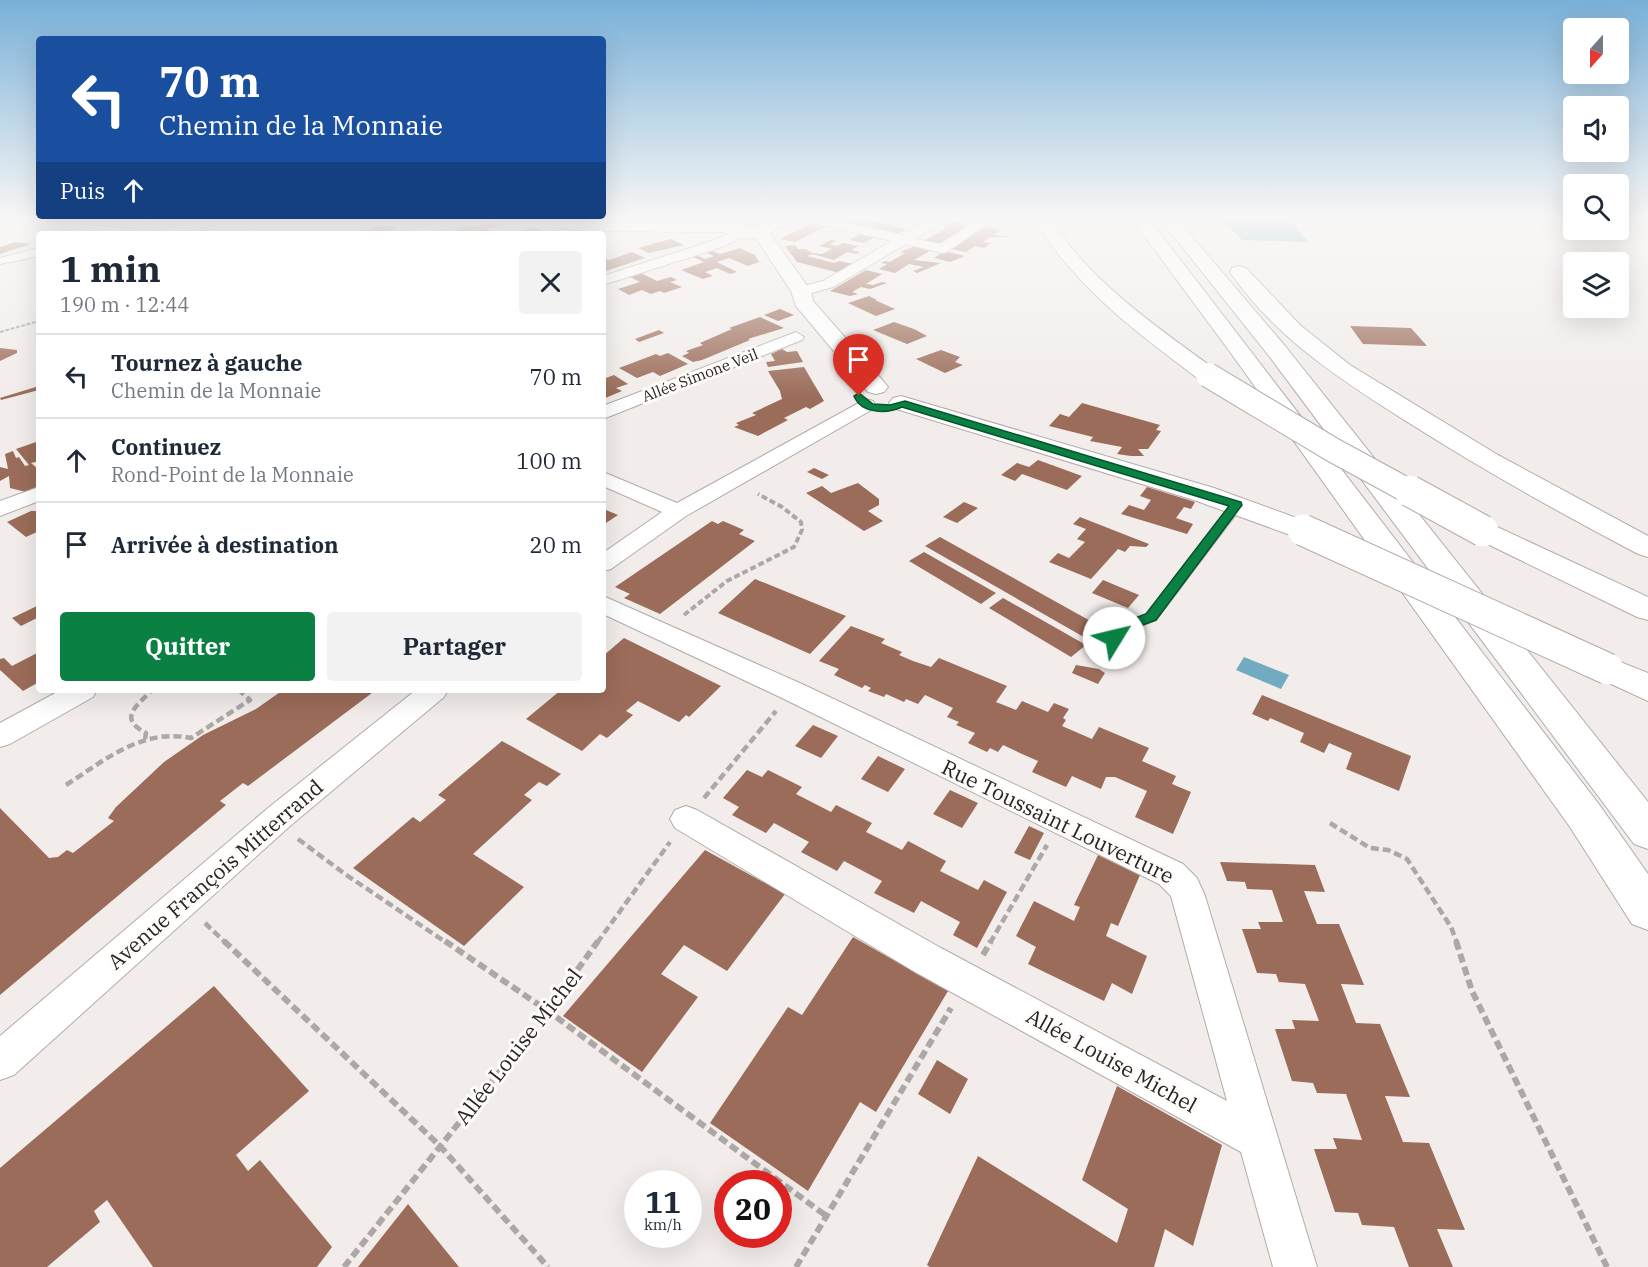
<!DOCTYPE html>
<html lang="fr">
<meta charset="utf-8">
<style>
:root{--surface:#fff;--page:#f2f2f3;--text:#1f2937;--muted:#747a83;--line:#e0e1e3;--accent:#0b8043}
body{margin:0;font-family:"IBM Plex Serif",serif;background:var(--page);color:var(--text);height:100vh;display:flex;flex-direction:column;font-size:22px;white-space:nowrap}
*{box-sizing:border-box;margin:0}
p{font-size:20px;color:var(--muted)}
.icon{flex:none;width:33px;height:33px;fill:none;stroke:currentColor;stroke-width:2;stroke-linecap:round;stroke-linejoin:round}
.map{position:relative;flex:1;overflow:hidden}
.sheet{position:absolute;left:36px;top:231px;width:570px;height:462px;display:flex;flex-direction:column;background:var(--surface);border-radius:6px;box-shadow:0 6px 24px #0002}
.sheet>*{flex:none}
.hud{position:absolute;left:36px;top:36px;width:570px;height:183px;border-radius:6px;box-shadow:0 6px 24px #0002;background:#1a4fa0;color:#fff;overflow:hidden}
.needle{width:39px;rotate:201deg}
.tools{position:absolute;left:1563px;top:18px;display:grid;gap:12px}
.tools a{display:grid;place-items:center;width:66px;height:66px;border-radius:6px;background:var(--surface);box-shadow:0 6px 24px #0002;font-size:30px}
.speed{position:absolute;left:624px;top:1170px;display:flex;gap:12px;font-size:30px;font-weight:700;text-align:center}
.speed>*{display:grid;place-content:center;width:78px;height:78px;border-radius:50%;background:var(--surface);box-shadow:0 6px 24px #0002;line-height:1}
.speed small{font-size:15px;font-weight:400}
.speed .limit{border:9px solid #d22;background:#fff;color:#111}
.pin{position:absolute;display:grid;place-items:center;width:51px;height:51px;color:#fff;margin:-62px -26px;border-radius:50% 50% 50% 0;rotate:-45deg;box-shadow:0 0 6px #0007}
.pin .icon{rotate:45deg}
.me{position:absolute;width:66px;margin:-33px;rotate:54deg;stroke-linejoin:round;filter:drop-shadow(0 0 4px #0008)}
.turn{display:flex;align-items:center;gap:21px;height:126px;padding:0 24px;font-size:27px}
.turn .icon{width:78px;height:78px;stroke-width:2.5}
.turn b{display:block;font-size:42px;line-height:51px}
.then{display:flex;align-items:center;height:57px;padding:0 24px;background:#0003;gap:12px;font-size:22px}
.round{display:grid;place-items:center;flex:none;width:63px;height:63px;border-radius:6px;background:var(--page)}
.overview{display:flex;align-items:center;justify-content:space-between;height:102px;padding:0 24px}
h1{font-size:36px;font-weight:800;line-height:45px}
.primary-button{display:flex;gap:12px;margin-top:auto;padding:12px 24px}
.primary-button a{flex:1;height:69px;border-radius:6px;background:var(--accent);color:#fff;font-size:24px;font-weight:800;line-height:69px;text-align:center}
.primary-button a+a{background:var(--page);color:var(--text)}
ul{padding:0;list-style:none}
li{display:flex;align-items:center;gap:18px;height:84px;padding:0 24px;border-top:2px solid var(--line)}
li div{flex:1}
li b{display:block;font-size:22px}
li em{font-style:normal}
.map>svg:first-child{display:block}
.water{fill:#72aac0}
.building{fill:#9b6c59}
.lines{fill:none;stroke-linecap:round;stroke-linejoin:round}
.lane-casing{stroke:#b1acaa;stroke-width:2}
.street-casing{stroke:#b1acaa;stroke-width:2}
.secondary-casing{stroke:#b1acaa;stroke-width:2}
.highway-casing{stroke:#b1acaa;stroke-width:2}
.path-far3{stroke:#aba8a6;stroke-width:2;stroke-dasharray:4 1.5;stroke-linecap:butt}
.path-far2{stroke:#aba8a6;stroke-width:4;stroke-dasharray:6 3;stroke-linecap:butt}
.path-far1{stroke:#aba8a6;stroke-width:4.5;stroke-dasharray:8 4;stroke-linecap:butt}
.path{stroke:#aba8a6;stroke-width:6;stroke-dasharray:9 4.5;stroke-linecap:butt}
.lane{fill:#fff;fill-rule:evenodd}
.street{fill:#fff;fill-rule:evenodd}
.secondary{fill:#fff;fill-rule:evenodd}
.highway{fill:#fff;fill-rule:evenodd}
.secondary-bridge-casing{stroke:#b1acaa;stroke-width:33;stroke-linecap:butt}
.highway-bridge-far1-casing{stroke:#b1acaa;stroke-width:26;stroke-linecap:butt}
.highway-bridge-casing{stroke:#b1acaa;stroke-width:33;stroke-linecap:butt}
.secondary-bridge{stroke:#fff;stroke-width:31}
.highway-bridge-far1{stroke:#fff;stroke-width:24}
.highway-bridge{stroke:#fff;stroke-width:31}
.route{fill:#0b8043;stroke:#07532c;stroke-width:1.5}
.labels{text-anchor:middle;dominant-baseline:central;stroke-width:6;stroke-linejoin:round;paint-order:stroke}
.far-street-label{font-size:15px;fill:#262524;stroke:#fffbf9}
.near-street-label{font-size:21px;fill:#262524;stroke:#fffbf9}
</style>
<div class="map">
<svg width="1648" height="1267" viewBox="0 0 1648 1267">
<rect width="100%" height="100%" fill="#f2edeb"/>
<!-- water -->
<path class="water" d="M1221 219H1289L1308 242 1242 240Z
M1244 657 1289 675 1281 689 1236 670Z"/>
<!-- building -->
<path class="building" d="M136 219H170V220L148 225Z
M836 219H866L907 229 898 234Z
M492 220 503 225 486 229 495 233 452 234 459 231 454 229 466 226H479L481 223Z
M815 222 829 225 795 242 780 239Z
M957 222 971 225 937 246 922 242 947 228 942 226Z
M381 225 398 227 382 234H355Z
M985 226 1001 230 993 235 1014 237H990L983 242 991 243 984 248 975 246 966 252 951 249Z
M534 227 550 234 514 233Z
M862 233 877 236 864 243 849 240Z
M671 239 684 245 649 253 638 248Z
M831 240 837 241 830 244 836 246 844 243 858 246 851 250 860 252 856 254 847 252 834 260 812 254 807 256 834 263 839 261 854 264 840 273 797 262 785 246 795 245 798 249H806L811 253 822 254 832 249 819 246Z
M15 242 31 244 0 254V247Z
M918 245 933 249 914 260 941 263 917 273 913 271 924 267 909 264 895 273 879 269 887 264 881 263 885 261 890 262 905 253 900 252Z
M740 248 755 255 759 262 748 266 729 258 717 262 737 272 730 274 717 268 705 272 713 276 703 279 681 270 704 262 693 257 698 256 705 259 714 256 707 253 712 251 720 254Z
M944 251 965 256 950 262 934 258Z
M632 252 645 258 603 272V258L609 260Z
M866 270 882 274 866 284 873 285 882 282 887 283 870 289 861 287 852 292 858 294 850 296 830 291Z
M641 273 657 281 671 277 677 280 670 282 682 287 664 293 660 291 651 294 642 290 629 295 618 289 640 282 630 277Z
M869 296 877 300H875L895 309 876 316 848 303Z
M780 309 794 315 778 321 764 315Z
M760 317 784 328 748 339 750 340 702 360 693 362 682 356 689 353 686 351 703 345 700 343 732 329 729 328Z
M894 322 914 329 927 336 907 344 873 330Z
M1350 326 1411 328 1427 346 1363 344Z
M659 330 664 333 639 342 635 339Z
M0 348 17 350V353L0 361Z
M782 349 787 352 797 351 803 362 768 367 766 362 775 361 771 354Z
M941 350 960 357 955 362 963 365 945 373 916 359Z
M668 353 688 364 660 376 653 372 637 378 619 368 656 354 660 356Z
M804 367 824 401 810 409 806 407 784 418 788 420 758 436 734 427 739 425 736 423 756 415 752 413 782 399 780 391 768 371Z
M614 375 628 384 616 388 622 391 603 399V379Z
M39 386V390L1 400 0 398Z
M1082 403 1160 425 1156 430 1161 431 1148 449H1138L1144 456H1131L1117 454 1122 447 1090 441 1093 437 1049 426 1060 414 1069 417Z
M39 441V461L31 463 39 470V487L26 492 10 488 9 476 0 481V467L8 469 5 454 13 451 16 458 19 457 25 466 29 465 16 449Z
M1038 460 1082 476 1067 490 1022 474 1015 481 1001 475 1017 463 1029 467Z
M814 468 829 475 822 479 807 472Z
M858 483 879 499V505L868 511 883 521 864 531 806 493 822 486 831 493Z
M1147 487 1195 502 1191 509 1184 507 1176 518 1193 524 1187 534 1121 514 1129 505 1144 510 1151 500 1140 496Z
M964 502 978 508 957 523 943 517Z
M603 509 606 510 618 515 603 525Z
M31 511H39V531L26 537 7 522Z
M1080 517 1136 539 1149 544 1146 547 1130 546 1125 552 1118 549 1091 579 1049 562 1058 553 1069 558 1085 542 1077 539 1086 529 1073 524Z
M712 521 718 524 723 521 744 530 739 534 755 541 660 614 624 598 630 594 615 587Z
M940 537 1103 628 1089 640 925 546Z
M924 552 996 593 981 604 909 561Z
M755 579 846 616 810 654 718 613Z
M1103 580 1139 595 1128 608 1092 593Z
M1003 598 1086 645 1071 657 989 608Z
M39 605V617L21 626 12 618Z
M851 626 885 639 881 643 902 652 899 655 913 661 931 667 939 658 1007 686 996 702 1016 710 1022 701 1048 712 1054 703 1069 709 1063 718 1066 720 1062 726 1092 739 1099 727 1149 748 1142 761 1176 776 1172 784 1191 792 1173 834 1135 817 1147 791 1115 777H1106L1101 789 1072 776 1066 787 1032 772 1038 761 1022 754 1003 745 998 752 990 748 987 752 968 743 975 733 956 725 959 722 947 717 953 708 925 695 918 704 906 699 904 702 886 694 884 697 868 691 871 688 865 685 862 688 834 675 839 669 819 661Z
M624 638 721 686 689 717 686 715 679 722 638 701 626 711 633 715 607 738 600 734 582 751 526 719 561 690H603V656Z
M39 652V682L23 691 0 670V659L4 658 12 666Z
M1076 665 1099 669 1105 673 1098 684 1072 673Z
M283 690H376L248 786 243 783 220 801 226 805 0 995V808L49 858 58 857 67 850 73 853 114 821 108 818 116 807 164 762 203 735 256 709Z
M1262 695 1411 756 1399 791 1346 769 1352 753 1329 743 1324 753 1300 742 1304 733 1270 718 1268 721 1252 714Z
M813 725 838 736 821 758 795 746Z
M502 741 561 774 547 786 539 782 524 795 532 800 473 854 524 887 464 946 353 868 413 817 420 822 446 800 438 795Z
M878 756 905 769 888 792 861 779Z
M747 770 762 777 768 770 802 787 796 794 831 812 836 805 872 823 866 832 902 850 908 841 946 861 940 871 978 890 984 880 1007 892 977 948 953 935 960 922 921 901 914 913 874 893 882 881 844 861 837 871 801 852 809 842 774 823 766 833 732 815 739 807 723 798Z
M950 790 978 803 962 828 933 814Z
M1029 826 1044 833 1030 860 1014 853Z
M705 850 785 894 727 971 684 945 661 974 698 997 642 1072 563 1016Z
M1098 855 1140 875 1118 926 1111 923 1106 936 1147 956 1132 994 1112 983 1104 1001 1028 964 1036 947 1016 936 1034 901 1074 921 1080 907 1074 905Z
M1220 862 1315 865 1325 892 1304 891 1317 924H1339L1364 985 1341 984 1356 1023 1380 1024 1410 1097 1385 1096 1403 1142 1429 1143 1465 1230 1437 1229 1453 1267H1409L1394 1227 1362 1225 1358 1213 1335 1212 1314 1149H1337L1333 1138 1362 1140 1346 1094 1317 1093 1313 1083 1292 1081 1275 1029H1295L1292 1020 1319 1021 1305 984 1279 982 1276 974 1257 973 1242 929H1261L1258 922H1283L1272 890 1247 889 1245 882 1227 881Z
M853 937 948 991 876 1112 860 1102 808 1191 710 1123 788 1007 802 1015Z
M214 986 309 1091 236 1155 248 1171 260 1160 332 1247 317 1267H153L107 1200 94 1211 100 1222 47 1267H0V1168Z
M937 1060 968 1079 950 1114 918 1094Z
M1117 1086 1222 1145 1193 1246 1165 1229 1154 1267H930L927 1265 978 1156 1117 1243 1128 1209 1082 1180Z
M408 1204 459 1267H358Z"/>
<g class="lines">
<!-- lane casing -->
<g class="lane-casing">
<path id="lane" d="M1237 502 1243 505 1156 620 1130 630 1110 656H1100L1098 653 1100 650 1120 624 1146 614 1233 503Z"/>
</g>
<!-- street casing -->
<g class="street-casing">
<path id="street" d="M45 219H62L74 224 144 230 151 234 71 232Z
M202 219H223L222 222 179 234H157L159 231Z
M449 219H470L469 222 426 234H405L407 231Z
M544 219 584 223 729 224 736 228 729 232 584 231 561 228Z
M779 219H804L803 222 770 229 763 225 765 222Z
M809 219H832L902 235 930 219H946L916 239 940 244 970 225 963 219H978L986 225 947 252 942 253 906 244 833 287 801 296 796 294 793 291 796 288 823 281 892 241 810 222Z
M740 229 747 233 745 236 719 248 603 285V276L709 242Z
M39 248V256L0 264V258Z
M796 332 804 337 802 340 603 419V406Z
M866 399 873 401 875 405 873 409 686 516 611 569 603 571V553L662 512 603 486V472L677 503Z
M39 487V501L0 516V501Z
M603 596 802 684 1183 864 1197 878 1205 896 1317 1267H1273L1241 1152 915 972 675 828 670 819 675 810 686 806 697 810 941 948 1227 1101 1171 896 1159 884 782 698 603 614Z
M61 690H97L93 697 10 744 0 747V723Z
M416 690H448L444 697 290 826 14 1075 0 1080V1036L268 808Z"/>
</g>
<!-- secondary casing -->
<g class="secondary-casing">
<path id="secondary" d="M727 219H755L753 223 739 227 750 228 760 226 758 219H772L778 227 770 234 811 291 813 301 884 382 888 387 884 392 876 394 868 392 796 306 791 291 756 238C743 239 729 238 721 228Z
M901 396 1214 488 1313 524 1317 530 1313 536 1303 539 1293 536 1194 500 893 408 889 403 893 398Z
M1608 657 1648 673V701L1596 677 1591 669 1596 661Z"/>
</g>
<!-- highway casing -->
<g class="highway-casing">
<path id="highway" d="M1034 219H1050C1092 283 1155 326 1216 370L1219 375 1216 380 1208 382 1200 380C1137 333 1075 287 1034 219Z
M1132 219H1149L1598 803 1648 874V930L1632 924 1570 827 1233 356Z
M1160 219H1177L1285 346 1648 802V849L1634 844 1269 356Z
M1239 266 1246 268 1300 325 1350 365 1498 455 1648 536V557L1638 554C1560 513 1483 470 1409 423 1343 381 1275 338 1230 272L1232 268Z
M1483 522 1493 525 1648 597V620L1637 617 1473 537 1469 531 1473 525Z"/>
</g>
<!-- path-far3 -->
<path class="path-far3" d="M0 332 39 321"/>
<!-- path-far2 -->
<path class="path-far2" d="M684 615 727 581 794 547 802 530 801 522 782 507 758 494"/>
<!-- path-far1 -->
<path class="path-far1" d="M145 739 146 733C117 718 137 706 152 690
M66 785C105 760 142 728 191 738L250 700 239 690
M704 798 776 711
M1330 823 1370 848 1388 850 1407 859 1451 927 1457 943
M298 839 345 874 447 943
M205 923 226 943
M597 943 670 842
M990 943 1047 845"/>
<!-- path -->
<path class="path" d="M224 941 440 1146 548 1267
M445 941 548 1011 825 1215
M1456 941 1472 991 1607 1267
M983 955 991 941
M344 1267 548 1011 598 941
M796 1267 951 1008"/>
<!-- lane -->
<use href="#lane" class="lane"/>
<!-- street -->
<use href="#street" class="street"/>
<!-- secondary -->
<use href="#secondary" class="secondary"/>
<!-- highway -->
<use href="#highway" class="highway"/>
<!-- secondary-bridge casing -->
<g class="secondary-bridge-casing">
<path id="secondary-bridge" d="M1303 530 1608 669"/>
</g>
<!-- highway-bridge-far1 casing -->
<g class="highway-bridge-far1-casing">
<path id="highway-bridge-far1" d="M1208 375 1333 450 1412 493"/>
</g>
<!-- highway-bridge casing -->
<g class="highway-bridge-casing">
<path id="highway-bridge" d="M1410 491 1483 531"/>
</g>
<!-- secondary-bridge -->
<use href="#secondary-bridge" class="secondary-bridge"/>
<!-- highway-bridge-far1 -->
<use href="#highway-bridge-far1" class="highway-bridge-far1"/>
<!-- highway-bridge -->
<use href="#highway-bridge" class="highway-bridge"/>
</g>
<!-- sky -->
<linearGradient id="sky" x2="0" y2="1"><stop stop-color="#79b0d8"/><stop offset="0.55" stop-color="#f9f7f6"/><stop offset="1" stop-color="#f9f7f6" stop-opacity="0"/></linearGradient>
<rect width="1648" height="397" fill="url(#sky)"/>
<!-- route -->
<path class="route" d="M859 393 873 404 890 405 905 401 1241 502 1242 505 1156 620 1129 630 1119 641H1110L1108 638 1120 624 1146 614 1229 506 902 407C887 414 861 414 854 396Z"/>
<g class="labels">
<!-- far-street labels -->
<g class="far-street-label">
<text transform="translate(700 375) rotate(-21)">Allée Simone Veil</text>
</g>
<!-- near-street labels -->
<g class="near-street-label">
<text transform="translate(1058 821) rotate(26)">Rue Toussaint Louverture</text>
<text transform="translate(215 874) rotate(-41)">Avenue François Mitterrand</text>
<text transform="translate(518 1046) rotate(-52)">Allée Louise Michel</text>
<text transform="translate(1112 1060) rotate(29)">Allée Louise Michel</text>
</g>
</g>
</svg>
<div class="tools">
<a><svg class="needle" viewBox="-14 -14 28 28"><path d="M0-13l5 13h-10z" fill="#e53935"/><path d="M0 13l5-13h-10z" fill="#747a83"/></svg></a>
<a><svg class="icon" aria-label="sound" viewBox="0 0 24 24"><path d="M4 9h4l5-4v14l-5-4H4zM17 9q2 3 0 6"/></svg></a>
<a><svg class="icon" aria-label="search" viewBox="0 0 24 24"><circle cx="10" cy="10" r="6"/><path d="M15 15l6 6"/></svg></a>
<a><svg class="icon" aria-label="layers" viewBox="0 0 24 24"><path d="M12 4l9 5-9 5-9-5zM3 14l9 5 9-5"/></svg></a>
</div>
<div class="speed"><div>11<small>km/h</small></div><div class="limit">20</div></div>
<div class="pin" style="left:859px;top:396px;background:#d93025"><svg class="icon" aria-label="arrive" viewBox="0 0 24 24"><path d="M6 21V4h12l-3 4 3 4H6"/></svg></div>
<svg class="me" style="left:1114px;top:638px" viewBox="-20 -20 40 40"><circle r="19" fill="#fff"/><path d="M0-13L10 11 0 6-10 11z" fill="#0b8043"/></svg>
<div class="hud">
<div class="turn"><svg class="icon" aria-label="left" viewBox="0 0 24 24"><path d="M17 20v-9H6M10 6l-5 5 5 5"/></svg><div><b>70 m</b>Chemin de la Monnaie</div></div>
<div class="then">Puis<svg class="icon" aria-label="ahead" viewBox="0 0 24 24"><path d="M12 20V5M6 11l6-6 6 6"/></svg></div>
</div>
<section class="sheet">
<div class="overview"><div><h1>1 min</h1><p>190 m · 12:44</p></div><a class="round"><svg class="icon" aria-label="close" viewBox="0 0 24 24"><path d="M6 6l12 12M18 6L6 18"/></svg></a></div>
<ul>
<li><svg class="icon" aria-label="left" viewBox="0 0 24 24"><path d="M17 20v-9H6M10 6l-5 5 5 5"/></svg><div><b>Tournez à gauche</b><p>Chemin de la Monnaie</p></div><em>70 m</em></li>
<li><svg class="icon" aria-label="ahead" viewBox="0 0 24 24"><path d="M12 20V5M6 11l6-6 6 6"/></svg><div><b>Continuez</b><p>Rond-Point de la Monnaie</p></div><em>100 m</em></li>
<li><svg class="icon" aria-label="arrive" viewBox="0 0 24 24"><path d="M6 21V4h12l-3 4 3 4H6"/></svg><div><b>Arrivée à destination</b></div><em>20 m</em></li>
</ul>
<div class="primary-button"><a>Quitter</a><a>Partager</a></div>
</section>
</div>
